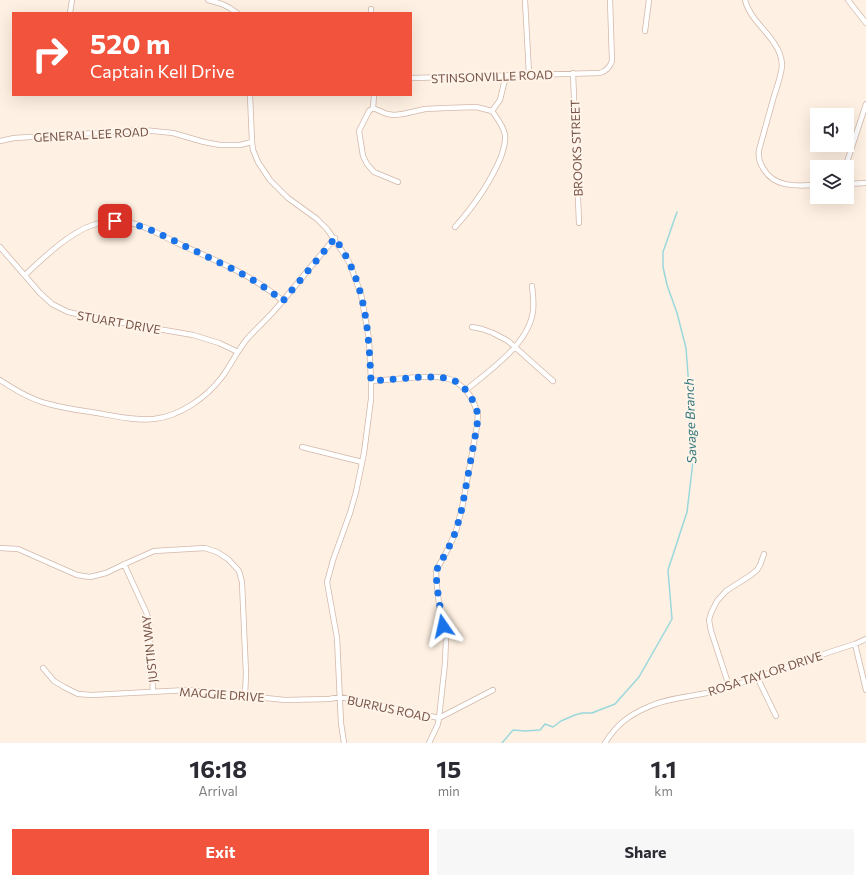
<!DOCTYPE html>
<style>
:root{--surface:#fff;--page:#f7f7f7;--text:#2b2b33;--muted:#7c7c81;--accent:#f2533d}
body{margin:0;font-family:Commissioner,sans-serif;background:var(--page);color:var(--text);height:100vh;display:flex;flex-direction:column;font-size:15px;white-space:nowrap}
*{box-sizing:border-box;margin:0}
p{font-size:13px;color:var(--muted)}
.icon{flex:none;width:22px;height:22px;fill:none;stroke:currentColor;stroke-width:2;stroke-linecap:round;stroke-linejoin:round}
.map{position:relative;height:743px;overflow:hidden}
.side{display:flex;flex-direction:column;background:var(--surface);flex:1}
.side>*{flex:none}
.top-card{position:absolute;left:12px;top:12px;width:400px;height:84px;border-radius:0px;box-shadow:0 4px 16px #0002;background:#f2533d;color:#fff;overflow:hidden}
.buttons{position:absolute;left:810px;top:108px;display:grid;gap:8px}
.buttons a{display:grid;place-items:center;width:44px;height:44px;border-radius:0px;background:var(--surface);box-shadow:0 4px 16px #0002;font-size:20px}
.pin{position:absolute;display:grid;place-items:center;width:34px;height:34px;color:#fff;margin:-17px;border-radius:8px;box-shadow:0 2px 6px #0006}
.me{position:absolute;width:44px;margin:-22px;rotate:349deg;stroke-linejoin:round;filter:drop-shadow(0 0 3px #0008)}
.turn{display:flex;align-items:center;gap:14px;height:84px;padding:0 12px;font-size:18px}
.turn .icon{width:52px;height:52px;stroke-width:2.5}
.turn b{display:block;font-size:28px;line-height:34px}
.eta{display:flex;justify-content:space-evenly;align-items:center;height:68px;text-align:center}
.eta b{font-size:24px;font-weight:700;line-height:28px}
.cta{display:flex;gap:8px;margin-top:auto;padding:8px 12px}
.cta a{flex:1;height:46px;border-radius:0px;background:var(--accent);color:#fff;font-size:16px;font-weight:700;line-height:46px;text-align:center}
.cta a+a{background:var(--page);color:var(--text)}
.map>svg:first-child{display:block}
.lines{fill:none;stroke-linecap:round;stroke-linejoin:round}
.stream{stroke:#9ad8dc;stroke-width:1.5}
.minor-casing{stroke:#d2b8aa;stroke-width:6}
.minor{stroke:#fff;stroke-width:4.5}
.route{stroke:#1a73e8;stroke-width:7;stroke-dasharray:0 12.6}
.labels{text-anchor:middle;dominant-baseline:central;stroke-width:4;stroke-linejoin:round;paint-order:stroke}
.street-label{font-size:12px;fill:#775346;stroke:#fff4ea}
.water-label{font-size:13px;font-style:italic;fill:#397a7e;stroke:#fff4ea}
</style>
<div class="map">
<svg width="866" height="743" viewBox="0 0 866 743">
<rect width="100%" height="100%" fill="#fef0e2"/>
<g class="lines">
<!-- stream -->
<path class="stream" d="M502 743 513 730 525 731 540 730 545 724 553 727 561 721 575 715 582 713H592L615 704 639 677 672 619 668 570 687 512 694 453 686 348 677 313 667 285 663 267V252L677 212"/>
<!-- minor casing -->
<g class="minor-casing">
<path id="minor" d="M208 0C220 3 227 5 237 13
M525 0 529 74
M745 0C749 17 765 29 774 43 779 50 782 58 782 66 781 76 777 87 774 96 769 114 764 132 759 150 758 157 759 162 763 168 774 188 797 186 817 185
M848 0 866 23
M371 9V13
M70 13 72 0
M645 31 649 0
M573 73 579 223
M411 78 600 73C606 71 610 67 612 61L610 0
M250 95 252 142 253 150 258 162 270 180 288 198 317 219 327 229 342 251 349 262 361 294 369 339 371 381V399L364 453 356 492 350 513 333 560 327 582 337 638 341 723 344 743
M374 95 373 108 369 111 359 131 363 156 367 164 374 172 398 182
M373 108 387 114 394 115 403 114 425 109 446 108 476 107 492 111C497 118 504 127 505 135 506 143 503 150 501 157 490 183 474 206 455 227
M492 111 500 100 506 75
M0 141 14 138 143 130 173 133 204 142 220 145H240L252 142
M846 167 847 162 866 104
M847 174 851 183
M847 184 866 183
M0 247 40 293 52 304 68 312 106 320 193 335 219 343 238 352
M25 275C42 259 70 232 93 225 103 222 115 221 126 222 145 225 162 236 179 244 215 260 252 275 283 301
M472 327 482 329 493 333 508 341 553 381
M0 380C15 390 32 400 49 404 63 408 77 410 91 412 111 415 133 421 154 419 180 416 206 398 222 377 231 365 237 351 247 339 256 329 266 320 274 311 295 287 314 262 335 238
M371 381 420 377H437L446 378 455 381 466 390 472 399 475 406 478 414 477 426 462 508 456 531 449 547 436 571 437 587 440 612 446 639 445 663 439 718 438 724 429 743
M466 390C490 370 529 344 533 311 534 303 533 294 532 286
M302 447 362 462
M0 548 18 549 77 575 90 577 106 573 127 563 154 551 205 548 217 552 228 559 239 571 242 582 246 674 245 695
M124 564 147 614 149 622 153 692
M855 644 866 690
M43 668 54 681 64 687 78 694 92 695 188 690 285 700 329 699 340 697 439 718
M757 677 776 716
M729 686 711 631 709 620 711 613 717 601 726 591 751 575 757 570 760 565 764 554
M439 718 493 690
M605 743C616 725 629 715 648 707 667 698 688 697 707 693 714 691 721 689 728 687 770 674 812 657 855 644L866 639"/>
</g>
<!-- minor -->
<use href="#minor" class="minor"/>
</g>
<g class="lines">
<!-- route -->
<path class="route" d="M115 221C141 223 164 236 187 247 220 263 254 277 283 301L335 238C340 246 345 254 349 262 367 299 369 340 371 381L420 377H437L446 378 455 381 466 390 472 399 475 406 478 414 477 426 462 508 456 531 449 547 436 571 437 587 443 626"/>
</g>
<g class="labels">
<!-- street labels -->
<g class="street-label">
<text transform="translate(492 76) rotate(-2)">STINSONVILLE ROAD</text>
<text transform="translate(91 134) rotate(-3)">GENERAL LEE ROAD</text>
<text transform="translate(576 148) rotate(-92)">BROOKS STREET</text>
<text transform="translate(119 322) rotate(10)">STUART DRIVE</text>
<text transform="translate(149 649) rotate(-96)">JUSTIN WAY</text>
<text transform="translate(765 673) rotate(-18)">ROSA TAYLOR DRIVE</text>
<text transform="translate(222 694) rotate(4)">MAGGIE DRIVE</text>
<text transform="translate(389 708) rotate(12)">BURRUS ROAD</text>
</g>
<!-- water labels -->
<g class="water-label">
<text transform="translate(690 421) rotate(-92)">Savage Branch</text>
</g>
</g>
</svg>
<div class="buttons">
<a><svg class="icon" aria-label="sound" viewBox="0 0 24 24"><path d="M4 9h4l5-4v14l-5-4H4zM17 9q2 3 0 6"/></svg></a>
<a><svg class="icon" aria-label="layers" viewBox="0 0 24 24"><path d="M12 4l9 5-9 5-9-5zM3 14l9 5 9-5"/></svg></a>
</div>
<div class="pin" style="left:115px;top:221px;background:#d93025"><svg class="icon" aria-label="arrive" viewBox="0 0 24 24"><path d="M6 21V4h12l-3 4 3 4H6"/></svg></div>
<svg class="me" style="left:443px;top:626px" viewBox="-20 -20 40 40"><path d="M0-17L14 15 0 8-14 15z" fill="#1a73e8" stroke="#fff" stroke-width="4"/></svg>
<div class="top-card">
<div class="turn"><svg class="icon" aria-label="right" viewBox="0 0 24 24"><path d="M7 20v-9h11M14 6l5 5-5 5"/></svg><div><b>520 m</b>Captain Kell Drive</div></div>
</div>
</div>
<section class="side">
<div class="eta">
<div><b>16:18</b><p>Arrival</p></div>
<div><b>15</b><p>min</p></div>
<div><b>1.1</b><p>km</p></div>
</div>
<div class="cta"><a>Exit</a><a>Share</a></div>
</section>
